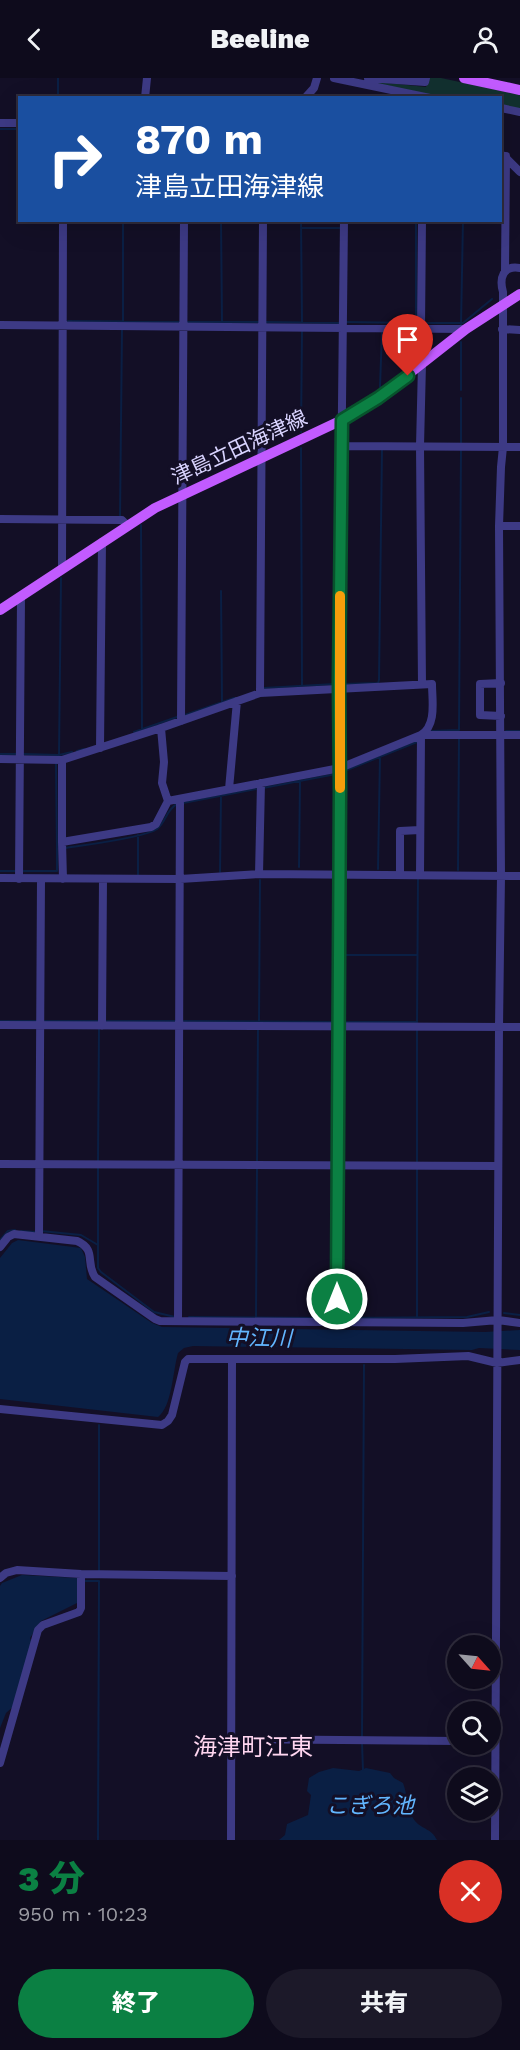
<!DOCTYPE html>
<html lang="ja">
<meta charset="utf-8">
<style>
:root{--surface:#0e0b1c;--page:#1c1929;--text:#f1f3f6;--muted:#9b9ba3;--line:#2e2b3b;--accent:#0b8043}
body{margin:0;font-family:"Work Sans","Noto Sans JP",sans-serif;background:var(--page);color:var(--text);height:100vh;display:flex;flex-direction:column;font-size:22px;white-space:nowrap}
*{box-sizing:border-box;margin:0}
p{font-size:20px;color:var(--muted)}
.icon{flex:none;width:33px;height:33px;fill:none;stroke:currentColor;stroke-width:2;stroke-linecap:round;stroke-linejoin:round}
.map{position:relative;height:1762px;overflow:hidden}
.drawer{display:flex;flex-direction:column;background:var(--surface);flex:1}
.drawer>*{flex:none}
.guide{position:absolute;left:18px;top:18px;width:484px;height:126px;border-radius:0px;box-shadow:0 6px 24px #0002,0 0 0 2px var(--line);background:#1a4fa0;color:#fff;overflow:hidden}
.needle{width:39px;rotate:117deg}
.controls{position:absolute;left:447px;top:1557px;display:grid;gap:12px}
.controls a{display:grid;place-items:center;width:54px;height:54px;border-radius:50%;background:var(--surface);box-shadow:0 6px 24px #0002,0 0 0 2px var(--line);font-size:30px}
.pin{position:absolute;display:grid;place-items:center;width:51px;height:51px;color:#fff;margin:-62px -26px;border-radius:50% 50% 50% 0;rotate:-45deg;box-shadow:0 0 6px #0007}
.pin .icon{rotate:45deg}
.me{position:absolute;width:66px;margin:-33px;rotate:0deg;stroke-linejoin:round;filter:drop-shadow(0 0 4px #0008)}
.turn{display:flex;align-items:center;gap:21px;height:126px;padding:0 18px;font-size:27px}
.turn .icon{width:78px;height:78px;stroke-width:2.5}
.turn b{display:block;font-size:42px;line-height:51px}
.round{display:grid;place-items:center;flex:none;width:63px;height:63px;border-radius:32px;background:var(--page)}
.summary{display:flex;align-items:center;justify-content:space-between;height:102px;padding:0 18px}
h1{font-size:36px;font-weight:800;line-height:45px;color:var(--accent)}
.action{display:flex;gap:12px;margin-top:auto;padding:12px 18px}
.action a{flex:1;height:69px;border-radius:36px;background:var(--accent);color:#fff;font-size:24px;font-weight:800;line-height:69px;text-align:center}
.action a+a{background:var(--page);color:var(--text)}
header{display:flex;justify-content:space-between;align-items:center;height:78px;padding:0 18px;background:var(--surface);font-size:27px;font-weight:800}
.map>svg:first-child{display:block}
.green{fill:#12302f}
.water{fill:#0a1f44}
.lines{fill:none;stroke-linecap:round;stroke-linejoin:round}
.stream{stroke:#0a1f44;stroke-width:2}
.minor{stroke:#3d3a85;stroke-width:8}
.major{stroke:#c25bff;stroke-width:10}
.route-casing{stroke:#07532c;stroke-width:15}
.route{stroke:#0b8043;stroke-width:10}
.slow{stroke:#f59e0b;stroke-width:10}
.labels{text-anchor:middle;dominant-baseline:central;stroke-width:6;stroke-linejoin:round;paint-order:stroke}
.street-label{font-size:21px;fill:#d9d4ff;stroke:#130f26}
.water-label{font-size:22px;font-style:italic;fill:#62b6ff;stroke:#130f26}
.quarter-label{font-size:24px;fill:#ffd6f0;stroke:#130f26}
</style>
<header><svg class="icon" aria-label="back" viewBox="0 0 24 24"><path d="M15 5l-7 7 7 7"/></svg>Beeline<svg class="icon" aria-label="person" viewBox="0 0 24 24"><circle cx="12" cy="8" r="4"/><path d="M4 21q1-7 8-7t8 7"/></svg></header>
<div class="map">
<svg width="520" height="1762" viewBox="0 0 520 1762">
<rect width="100%" height="100%" fill="#130f26"/>
<!-- green -->
<path class="green" d="M339 0 426 9 428 0H441L520 17V32L501 28V20L441 19Z"/>
<!-- water -->
<path class="water" d="M18 1162 81 1170 85 1179 87 1201 152 1245 162 1249 485 1254 520 1252V1272L479 1270 472 1272 193 1268 184 1270 178 1275C173 1292 172 1329 158 1339L0 1321V1180L12 1165Z
M22 1497 77 1500V1525L41 1543 30 1560 32 1566 15 1627 6 1635 0 1650V1508L2 1505Z
M333 1690 359 1693 366 1690 390 1695 394 1700 403 1705C408 1717 406 1732 415 1743 423 1752 431 1750 437 1762H279L285 1757 287 1746 308 1737 311 1717 307 1713 309 1700 319 1694Z"/>
<g class="lines">
<!-- stream -->
<path class="stream" d="M58 20V0
M0 51H20
M221 142 222 244
M301 142 302 244
M301 150H341
M68 243 179 244
M123 243V142
M187 244H259
M265 244 340 245
M346 244 415 245
M416 245V142
M423 245H463L492 221
M461 247 463 142
M461 264V312
M380 309 382 253
M461 320V365
M301 354 302 253
M301 370 302 607
M120 439 122 251
M141 447 142 652
M221 513 222 624
M343 606 378 605 379 602 382 371
M264 610 335 606
M182 638 234 620
M432 653 459 652 461 372
M506 653H520
M134 654 177 639
M77 673 84 671
M0 676H18
M23 676 59 677 72 674
M59 677 61 500
M56 686 57 772
M342 694 417 664
M263 710 336 696
M183 725 256 711
M66 770C84 767 144 760 157 751 166 744 166 732 177 726
M299 789 300 703
M378 791 380 678
M458 792 459 660
M0 793H17
M22 793H57V772
M220 794 221 717
M138 797V757
M342 877H417
M0 943H37
M43 943H99
M104 943H177
M182 943 336 944
M259 943 260 802
M342 944H417
M417 946 418 801
M98 1083 99 951
M257 1085 258 950
M417 1085V950
M98 1089V1190L101 1194 154 1234 175 1239
M21 1153 36 1154
M41 1153 81 1157 98 1167
M0 1162 8 1153 15 1152
M504 1235 520 1237
M189 1239 333 1240
M256 1239 257 1090
M417 1239V1090
M340 1240 467 1239 489 1234
M99 1347V1494
M85 1503H99L98 1762
M362 1660 364 1287
M362 1665 363 1692"/>
<!-- minor -->
<path class="minor" d="M334 0 430 20
M368 0 425 4 426 0
M145 20 147 0
M305 20 314 10 317 0
M501 30 520 34
M0 45H20
M504 78 520 94
M505 193 506 78
M0 247 466 251
M421 250 422 142
M502 251 520 252
M341 368 520 369
M0 441 122 442 127 447
M499 448H520
M62 490 63 142
M501 605 480 606V637L501 638
M422 606 420 368 422 286
M260 615 263 142
M181 643 184 142
M161 650 164 684 162 705 168 723
M100 670 102 464
M0 681 62 682 161 650 260 615 432 606C432 622 437 647 421 657L420 797
M62 682V764
M229 711 237 623
M259 796 261 705
M400 797V753L420 752
M0 800 180 801 259 796 520 798
M19 801 21 519
M63 801 62 764 151 749 156 746 168 723 340 690 421 657H520
M0 947 520 949
M102 948 103 801
M0 1086 498 1088
M39 1158 41 801
M0 1169 8 1159 14 1156 77 1163C97 1172 85 1184 95 1199L155 1241 160 1243 463 1245 498 1242 520 1245
M178 1243 180 721
M337 1243 340 690 339 604 344 142
M0 1331 162 1347 168 1343 172 1337 185 1284 188 1281H395L468 1278 497 1285 520 1282
M0 1500 6 1495 17 1492 81 1496 232 1498
M231 1661 458 1663
M0 1685 38 1552 43 1547 79 1534 81 1530V1496
M231 1762 232 1281
M495 1762 499 949 501 798 499 448 501 389 503 369V214C499 200 503 187 520 190"/>
<!-- major -->
<path class="major" d="M464 0 520 12
M0 532 155 430 342 342 378 320 466 251 520 216"/>
</g>
<g class="lines">
<!-- route casing -->
<g class="route-casing">
<path id="route" d="M337 1221 340 712 339 604 342 342 378 320 408 298"/>
</g>
<!-- route -->
<use href="#route" class="route"/>
<!-- slow -->
<path class="slow" d="M340 518V710"/>
</g>
<g class="labels">
<!-- street labels -->
<g class="street-label">
<text transform="translate(239 369) rotate(-25)">津島立田海津線</text>
</g>
<!-- water labels -->
<g class="water-label">
<text transform="translate(259 1260) rotate(1)">中江川</text>
<text x="370" y="1727">こぎろ池</text>
</g>
<!-- quarter labels -->
<g class="quarter-label">
<text x="253" y="1669">海津町江東</text>
</g>
</g>
</svg>
<div class="controls">
<a><svg class="needle" viewBox="-14 -14 28 28"><path d="M0-13l5 13h-10z" fill="#e53935"/><path d="M0 13l5-13h-10z" fill="#9b9ba3"/></svg></a>
<a><svg class="icon" aria-label="search" viewBox="0 0 24 24"><circle cx="10" cy="10" r="6"/><path d="M15 15l6 6"/></svg></a>
<a><svg class="icon" aria-label="layers" viewBox="0 0 24 24"><path d="M12 4l9 5-9 5-9-5zM3 14l9 5 9-5"/></svg></a>
</div>
<div class="pin" style="left:408px;top:298px;background:#d93025"><svg class="icon" aria-label="arrive" viewBox="0 0 24 24"><path d="M6 21V4h12l-3 4 3 4H6"/></svg></div>
<svg class="me" style="left:337px;top:1221px" viewBox="-20 -20 40 40"><circle r="17" fill="#0b8043" stroke="#fff" stroke-width="3"/><path d="M0-11L8 9 0 5-8 9z" fill="#fff"/></svg>
<div class="guide">
<div class="turn"><svg class="icon" aria-label="right" viewBox="0 0 24 24"><path d="M7 20v-9h11M14 6l5 5-5 5"/></svg><div><b>870 m</b>津島立田海津線</div></div>
</div>
</div>
<section class="drawer">
<div class="summary"><div><h1>3 分</h1><p>950 m · 10:23</p></div><a class="round" style="background:#d93025;color:#fff"><svg class="icon" aria-label="close" viewBox="0 0 24 24"><path d="M6 6l12 12M18 6L6 18"/></svg></a></div>
<div class="action"><a>終了</a><a>共有</a></div>
</section>
